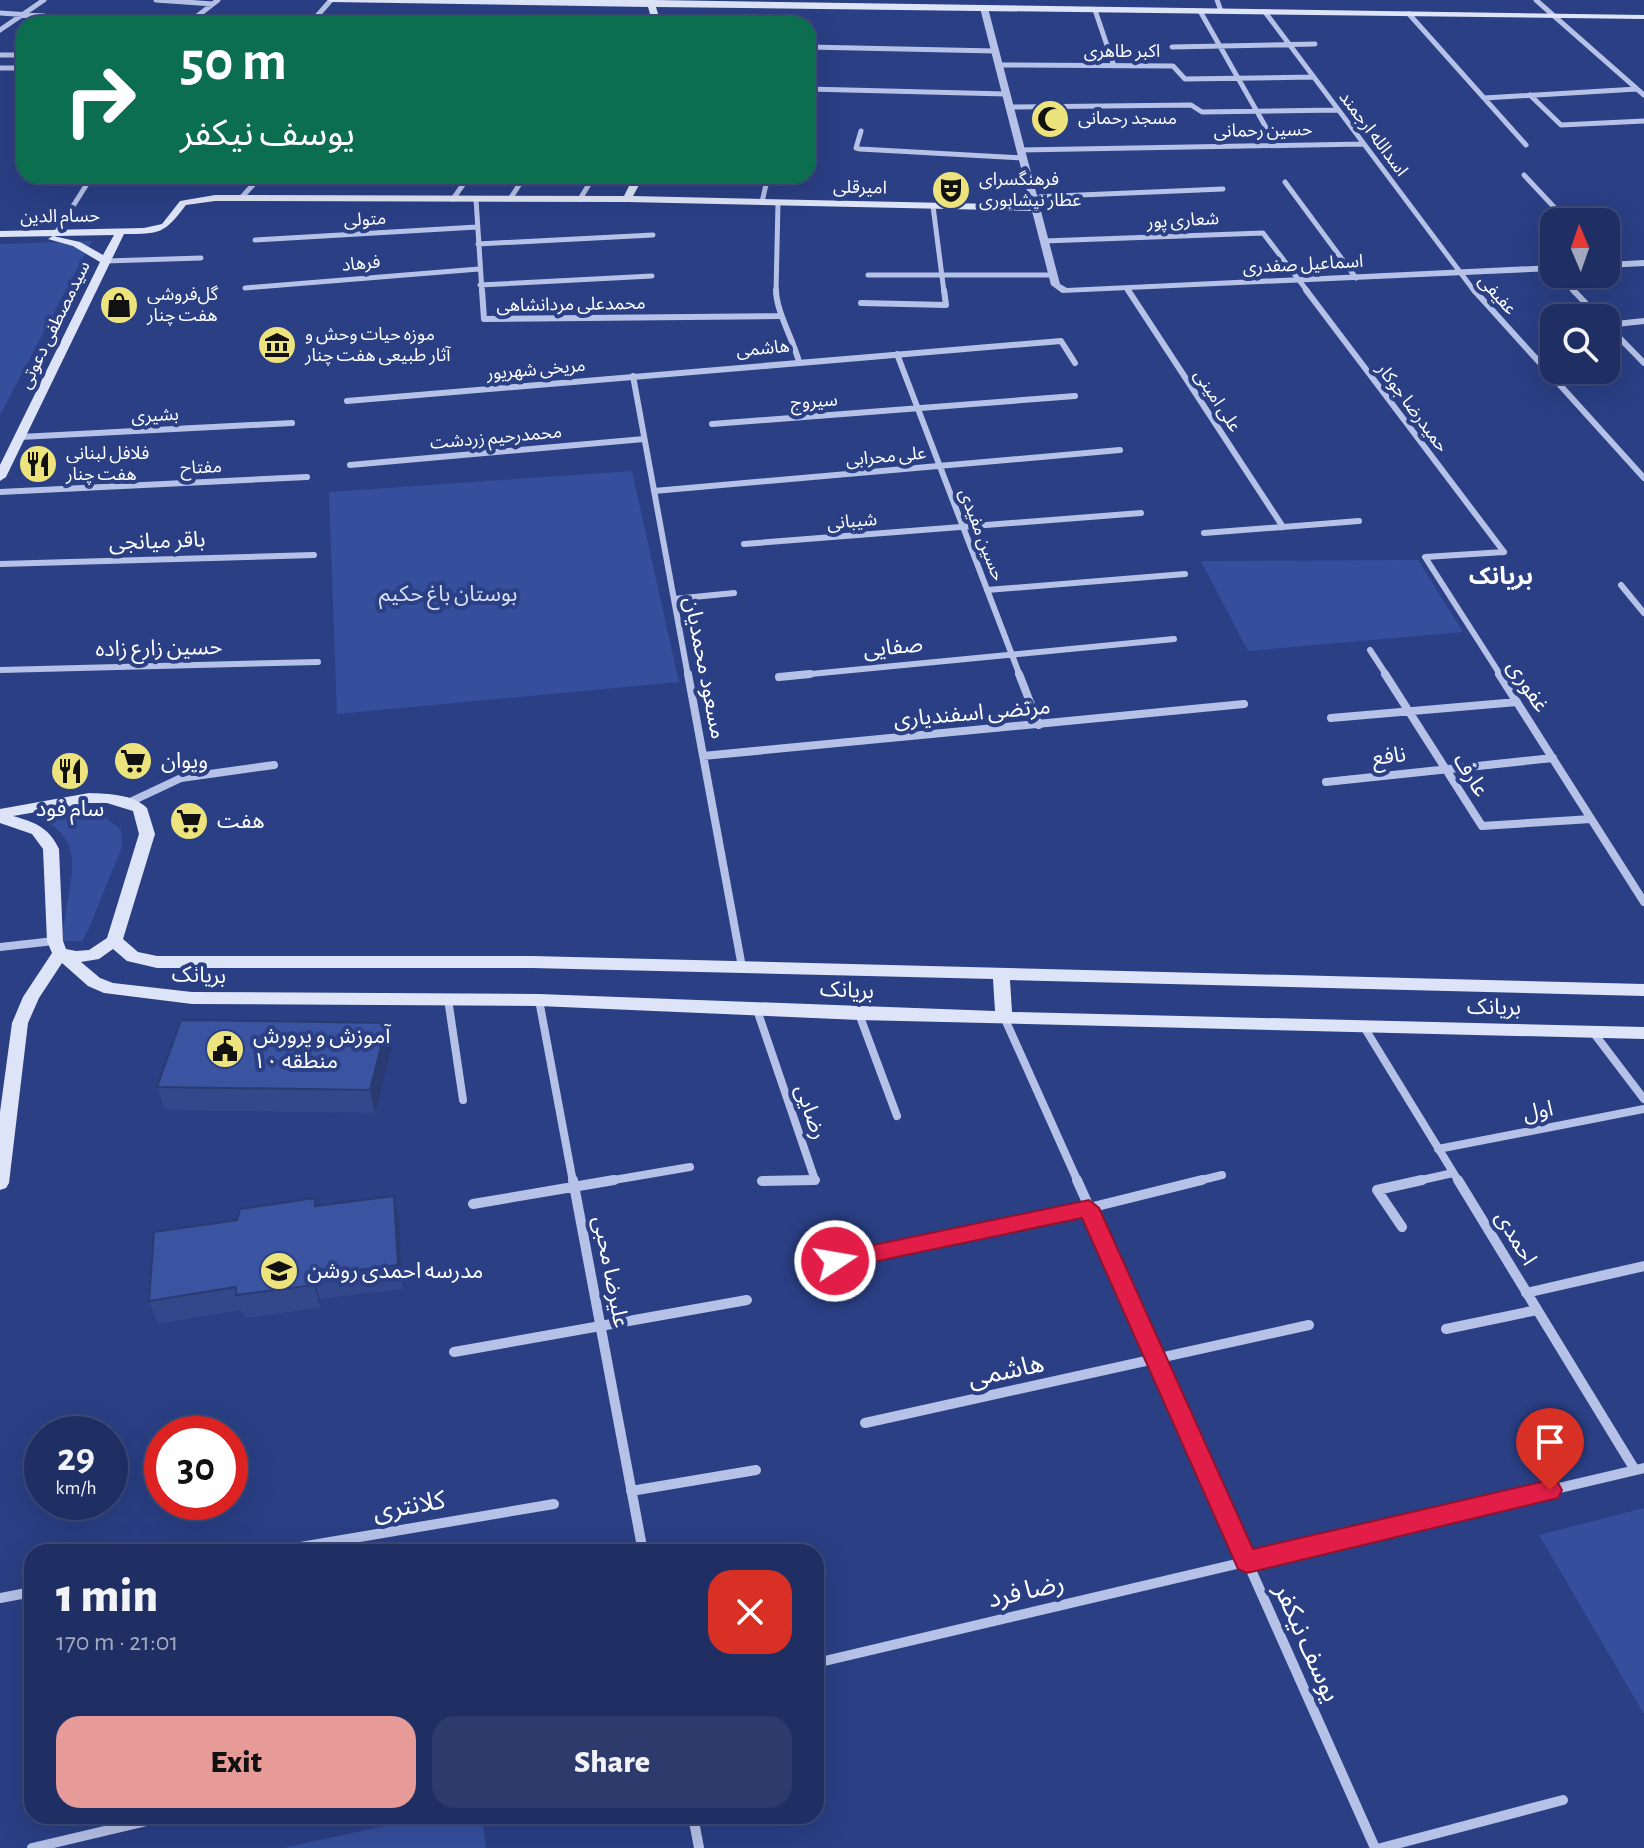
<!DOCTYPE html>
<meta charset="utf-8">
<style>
:root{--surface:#202f63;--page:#2d3b6c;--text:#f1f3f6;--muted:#a2a9be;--line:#3d4a78;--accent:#e69b98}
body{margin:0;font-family:"Alegreya Sans","Noto Sans Arabic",sans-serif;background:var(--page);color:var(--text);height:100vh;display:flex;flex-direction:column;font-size:30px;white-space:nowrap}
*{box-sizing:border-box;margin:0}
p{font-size:26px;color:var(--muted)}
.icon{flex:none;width:44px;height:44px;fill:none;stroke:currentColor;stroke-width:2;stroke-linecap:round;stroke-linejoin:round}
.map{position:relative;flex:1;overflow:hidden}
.panel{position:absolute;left:24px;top:1544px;width:800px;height:280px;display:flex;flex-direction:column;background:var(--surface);border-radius:24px;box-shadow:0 8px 32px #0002,0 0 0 2px var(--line)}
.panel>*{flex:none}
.banner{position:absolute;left:16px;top:16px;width:800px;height:168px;border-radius:24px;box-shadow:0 8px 32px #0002,0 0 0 2px var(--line);background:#0b6e4f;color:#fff;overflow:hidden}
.needle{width:52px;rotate:358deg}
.buttons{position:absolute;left:1540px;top:208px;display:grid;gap:16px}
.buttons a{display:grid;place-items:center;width:80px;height:80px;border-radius:16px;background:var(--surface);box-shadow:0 8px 32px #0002,0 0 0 2px var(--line);font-size:40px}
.speed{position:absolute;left:24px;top:1416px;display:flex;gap:16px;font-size:40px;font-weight:700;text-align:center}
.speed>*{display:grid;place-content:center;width:104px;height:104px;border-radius:50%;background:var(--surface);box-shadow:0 8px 32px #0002,0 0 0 2px var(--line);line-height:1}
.speed small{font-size:20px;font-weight:400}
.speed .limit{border:12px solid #d22;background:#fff;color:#111}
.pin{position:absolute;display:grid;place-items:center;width:68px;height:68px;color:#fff;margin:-82px -34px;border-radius:50% 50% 50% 0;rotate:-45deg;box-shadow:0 0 8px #0007}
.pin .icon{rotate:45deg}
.me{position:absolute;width:88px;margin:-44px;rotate:78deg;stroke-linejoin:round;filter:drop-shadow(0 0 6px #0008)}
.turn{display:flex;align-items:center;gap:28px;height:168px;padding:0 32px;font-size:36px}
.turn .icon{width:104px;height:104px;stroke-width:2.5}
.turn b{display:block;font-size:56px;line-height:68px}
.round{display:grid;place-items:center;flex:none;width:84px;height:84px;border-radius:24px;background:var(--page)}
.headline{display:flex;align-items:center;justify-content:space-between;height:136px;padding:0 32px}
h1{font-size:48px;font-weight:800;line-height:60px}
.button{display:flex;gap:16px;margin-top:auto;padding:16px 32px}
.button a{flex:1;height:92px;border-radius:24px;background:var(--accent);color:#111;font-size:32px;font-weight:800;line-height:92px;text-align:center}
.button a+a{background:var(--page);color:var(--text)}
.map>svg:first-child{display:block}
.green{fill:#354f9c}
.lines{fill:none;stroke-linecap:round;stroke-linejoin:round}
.minor-far3{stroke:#b5c1e7;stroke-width:5}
.minor-far2{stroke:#b5c1e7;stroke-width:6}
.minor-far1{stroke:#b5c1e7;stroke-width:8}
.minor{stroke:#b5c1e7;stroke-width:10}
.tertiary{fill:#b5c1e7;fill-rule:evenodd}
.secondary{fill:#dee4f7;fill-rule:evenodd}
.wall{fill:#33488a}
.shaded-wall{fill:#293b71}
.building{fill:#3b54a1;stroke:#293b71;stroke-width:2}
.route{fill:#e11d48;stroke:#92132f;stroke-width:2}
.labels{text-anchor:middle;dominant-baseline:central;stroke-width:8;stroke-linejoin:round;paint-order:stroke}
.far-street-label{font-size:18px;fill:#fff;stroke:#2a3f84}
.far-poi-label{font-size:18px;fill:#fff;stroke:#2a3f84;text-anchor:start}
.street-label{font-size:22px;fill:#fff;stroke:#2a3f84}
.park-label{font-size:22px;fill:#d8dff6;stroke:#2a3f84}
.poi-label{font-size:22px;fill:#fff;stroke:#2a3f84;text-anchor:start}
.neighbourhood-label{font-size:24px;font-weight:bold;fill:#fff;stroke:#2a3f84}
.near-street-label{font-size:26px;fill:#fff;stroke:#2a3f84}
</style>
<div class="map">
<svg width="1644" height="1848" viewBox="0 0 1644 1848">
<rect width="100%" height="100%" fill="#2a3f84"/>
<!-- green -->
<path class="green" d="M92 241 0 415V244Z
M632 471 679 682 337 714 329 492Z
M1418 560 1463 632 1248 651 1201 561Z
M82 811 105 817 121 830 122 847 89 928 82 941H63C63 887 98 839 32 816Z
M1644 1508V1714L1539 1535Z
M431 1816H482L486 1848H283Z"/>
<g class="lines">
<!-- minor-far3 -->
<path class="minor-far3" d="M156 0 213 4
M1217 0 1221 11
M1536 0 1644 95
M1095 10 1114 66
M1200 11 1276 145
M1265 12 1475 292
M0 13 44 16
M1409 14 1526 145
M44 24 52 19 115 24
M187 24 218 0
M310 24 331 0
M0 30 44 0
M808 47 995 51
M1172 47 1315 44
M0 55H24
M998 65 1173 66 1185 79 1313 77
M0 68H24
M808 89 1006 94
M1530 95 1561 125 1644 121
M1484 98 1637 89
M1009 107 1191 105 1202 112 1338 110
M861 131 856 148 860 149 1023 158
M1021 150 1363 144
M1524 175 1568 222
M1285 182 1356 278
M1033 197 1223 189
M241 198 261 176
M453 199 469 176
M476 199 482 292
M510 199 525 176
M580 199 594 176
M762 202 768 176
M933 206 944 292
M56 233 92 176
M255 240 477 227
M1044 241 1263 233 1308 292
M478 244 653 235
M106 261 201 258
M1557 274 1575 292
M868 275H1053
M480 285 652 276
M245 288 479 269
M776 292 778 203"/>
<!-- minor-far2 -->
<path class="minor-far2" d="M482 290 484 319 779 316
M776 290C776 311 793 339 799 362
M1128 290 1283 527
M1306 290 1504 552
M1474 290 1644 478
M1573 290 1600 318
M861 303 946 305 944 290
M1606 324 1644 363
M1607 325 1644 321
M897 354 1020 676
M633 376 688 676
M347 401 1061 341 1075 363
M712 424 1075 396
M20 437 292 423
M350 465 644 439
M654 491 1120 450
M0 492 307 477
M1204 533 1359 521
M744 544 1141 513
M0 564 314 555
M1621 585 1644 613
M987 590 1185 574
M674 599 734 593
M1370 650 1387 676
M0 670 318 662
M790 676 1174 639
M1501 676 1425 557 1504 552"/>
<!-- minor-far1 -->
<path class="minor-far1" d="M688 674 742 967
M1019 674 1039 725
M1385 674 1482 826 1591 819
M1499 674 1644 902
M779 677 810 674
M1331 718 1517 702
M703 756 1244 704
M1326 782 1553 758
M130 802 181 778 274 765
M0 947 54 941
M448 999 463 1100
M539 1000 573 1182
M756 1007 815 1180 762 1181
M859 1014 897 1116
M1004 1017 1078 1182
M1364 1027 1459 1182
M1593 1032 1644 1099
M1438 1149 1644 1109
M602 1182 690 1167
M1194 1182 1222 1175
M1413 1182 1453 1173"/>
<!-- minor -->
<path class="minor" d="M573 1180 643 1552
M1077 1180 1375 1848
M1458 1180 1635 1470
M762 1181 815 1180
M473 1204 614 1180
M1402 1227 1377 1190 1422 1180
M835 1261 1089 1208 1202 1180
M1526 1293 1644 1266
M1446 1329 1537 1310
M454 1352 747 1300
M865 1423 1309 1325
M631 1491 756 1470
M271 1552 554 1504
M0 1598 32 1592
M816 1663 1644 1468
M693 1816 699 1848
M32 1848 168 1816
M1381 1848 1563 1800"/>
<!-- tertiary -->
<path class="tertiary" d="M984 6 988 8 1060 284 1067 288 1554 265V271L1062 293 1051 285 980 8Z
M1644 260V266L1606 268V262Z"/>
<!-- secondary -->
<path class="secondary" d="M327 0H654L1644 15V19L656 7 661 24H653L648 7 331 2Z
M634 176H644L633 196 1036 205 1041 208 1036 211 627 202 215 201 186 205C164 234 160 234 124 234L6 477 0 481V465L100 262 73 246 48 239 53 236 80 242 103 255 114 235 0 237V231L144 228 162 224 180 201 215 195 624 196Z
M89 793C109 794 133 794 147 808L155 834 123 939 138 952 157 956H532L1644 984V996L1010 980 1012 1012 1644 1027V1039L859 1020 539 1006 192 1004 104 993 88 986 62 963 39 998 28 1023 9 1183 6 1188 0 1190V1112L12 1023 23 997 52 953 47 941 43 849 32 834 0 823V809ZM89 803H107L133 811 139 834 107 938 89 950 76 951 66 949 63 941 59 849C49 827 34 822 13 816ZM113 949 127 961 157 968H532L993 979 995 1011 539 994 192 992 113 983 100 978 81 962 99 959Z"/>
</g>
<!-- wall -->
<path class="wall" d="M387 1023 392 1047 375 1113 165 1110 157 1087Z
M394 1196 399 1220 403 1289 320 1299 321 1308 244 1318 242 1310 158 1324 149 1301 237 1220 315 1198 317 1206Z"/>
<!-- shaded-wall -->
<path class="shaded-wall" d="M387 1023 392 1047 375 1113 370 1090Z
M394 1196 399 1220 403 1289 398 1265Z
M313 1276 320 1299 321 1308 314 1285Z"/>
<!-- building -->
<path class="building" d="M181 1020 387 1023 370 1090 157 1087Z
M394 1196 398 1265 313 1276 314 1285 236 1295V1287L149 1301 154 1232 237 1220 240 1209 315 1198V1206Z"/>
<!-- route -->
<path class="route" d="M1089 1200 1099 1208 1253 1549 1550 1480 1558 1483 1562 1490 1558 1498 1247 1573 1238 1569 1082 1218 835 1270 827 1267 824 1261 827 1255 835 1253Z"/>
<!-- icons -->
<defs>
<g id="mosque-disc" transform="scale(2)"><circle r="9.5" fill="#ede37c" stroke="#2a3f84"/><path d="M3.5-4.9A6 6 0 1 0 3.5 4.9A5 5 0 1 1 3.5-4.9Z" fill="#111"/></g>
<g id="theatre-disc" transform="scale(2)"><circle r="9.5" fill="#ede37c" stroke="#2a3f84"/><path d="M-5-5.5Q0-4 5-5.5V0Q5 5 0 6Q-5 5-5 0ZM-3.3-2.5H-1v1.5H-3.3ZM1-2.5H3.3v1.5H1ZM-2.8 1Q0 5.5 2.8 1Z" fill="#111"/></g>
<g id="shop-disc" transform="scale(2)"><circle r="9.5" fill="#ede37c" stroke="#2a3f84"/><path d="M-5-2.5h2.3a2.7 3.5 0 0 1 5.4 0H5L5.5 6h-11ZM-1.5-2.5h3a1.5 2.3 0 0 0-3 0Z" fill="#111"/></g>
<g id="museum-disc" transform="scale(2)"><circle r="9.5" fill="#ede37c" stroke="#2a3f84"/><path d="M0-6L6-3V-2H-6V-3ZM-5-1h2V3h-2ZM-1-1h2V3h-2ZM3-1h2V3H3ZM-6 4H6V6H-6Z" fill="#111"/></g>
<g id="restaurant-disc" transform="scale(2)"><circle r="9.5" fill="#ede37c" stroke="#2a3f84"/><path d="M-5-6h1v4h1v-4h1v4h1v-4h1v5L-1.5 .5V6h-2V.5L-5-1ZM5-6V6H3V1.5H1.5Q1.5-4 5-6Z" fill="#111"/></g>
<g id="supermarket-disc" transform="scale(2)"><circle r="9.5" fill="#ede37c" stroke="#2a3f84"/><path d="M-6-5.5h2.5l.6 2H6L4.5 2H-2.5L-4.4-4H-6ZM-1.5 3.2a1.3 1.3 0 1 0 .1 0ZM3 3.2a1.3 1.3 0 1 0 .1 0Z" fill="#111"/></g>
<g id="civic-disc" transform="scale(2)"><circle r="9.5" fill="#ede37c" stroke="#2a3f84"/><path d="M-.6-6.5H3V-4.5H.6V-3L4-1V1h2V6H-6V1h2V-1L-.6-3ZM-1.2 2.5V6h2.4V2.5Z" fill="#111"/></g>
<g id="school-disc" transform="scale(2)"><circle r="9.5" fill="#ede37c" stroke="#2a3f84"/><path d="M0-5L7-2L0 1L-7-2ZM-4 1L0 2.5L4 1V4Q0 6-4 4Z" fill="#111"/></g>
</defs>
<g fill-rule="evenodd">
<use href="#mosque-disc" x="1050" y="119"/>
<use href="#theatre-disc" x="951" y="190"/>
<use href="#shop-disc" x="119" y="305"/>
<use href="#museum-disc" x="277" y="345"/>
<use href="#restaurant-disc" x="38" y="464"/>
<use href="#supermarket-disc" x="133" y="761"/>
<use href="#restaurant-disc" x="70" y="771"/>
<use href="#supermarket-disc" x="189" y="821"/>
<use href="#civic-disc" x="225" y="1049"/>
<use href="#school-disc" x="279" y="1271"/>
</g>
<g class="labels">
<!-- far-street labels -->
<g class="far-street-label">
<text x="1122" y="52">اکبر طاهری</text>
<text transform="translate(1263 131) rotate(-1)">حسین رحمانی</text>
<text transform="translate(1373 134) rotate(53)">اسدالله ارجمند</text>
<text transform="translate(860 188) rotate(1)">امیرقلی</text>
<text transform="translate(60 217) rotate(-1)">حسام الدین</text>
<text transform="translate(365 220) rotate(-3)">متولی</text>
<text transform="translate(1183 221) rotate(-3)">شعاری پور</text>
<text transform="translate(361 264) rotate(-5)">فرهاد</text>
<text transform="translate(1303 265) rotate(-3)">اسماعیل صفدری</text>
<text transform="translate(1497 295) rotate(48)">عفیفی</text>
<text transform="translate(571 305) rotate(-1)">محمدعلی مردانشاهی</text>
<text transform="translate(55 325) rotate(-64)">سیدمصطفی دعوتی</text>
<text transform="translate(763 349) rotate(-5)">هاشمی</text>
<text transform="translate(536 370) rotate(-5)">مریخی شهریور</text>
<text transform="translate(1217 401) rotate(57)">علی امینی</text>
<text transform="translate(814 402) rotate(-4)">سیروج</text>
<text transform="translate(1412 408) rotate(53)">حمیدرضا جوکار</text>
<text transform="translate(155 416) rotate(-3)">بشیری</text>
<text transform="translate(496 438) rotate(-5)">محمدرحیم زردشت</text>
<text transform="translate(886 457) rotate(-5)">علی محرابی</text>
<text transform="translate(201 468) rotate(-3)">مفتاح</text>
<text transform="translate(852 522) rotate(-5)">شیبانی</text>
<text transform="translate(981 535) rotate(69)">حسین مفیدی</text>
</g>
<!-- far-poi labels -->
<g class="far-poi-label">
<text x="1078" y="119">مسجد رحمانی</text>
<text x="979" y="180">فرهنگسرای<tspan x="979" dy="21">عطار نیشابوری</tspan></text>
<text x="147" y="295">گل‌فروشی<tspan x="147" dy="21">هفت چنار</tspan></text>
<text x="305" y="335">موزه حیات وحش و<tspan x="305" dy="21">آثار طبیعی هفت چنار</tspan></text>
<text x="66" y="454">فلافل لبنانی<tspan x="66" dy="21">هفت چنار</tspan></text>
</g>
<!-- street labels -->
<g class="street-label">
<text transform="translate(157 541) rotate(-2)">باقر میانجی</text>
<text transform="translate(893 647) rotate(-6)">صفایی</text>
<text transform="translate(159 648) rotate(-1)">حسین زارع زاده</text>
<text transform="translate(705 668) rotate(79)">مسعود محمدیان</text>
<text transform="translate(1528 686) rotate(57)">غفوری</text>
<text transform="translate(972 713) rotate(-5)">مرتضی اسفندیاری</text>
<text transform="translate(1389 756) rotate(-7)">نافع</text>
<text transform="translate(1471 775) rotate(58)">عارف</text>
<text transform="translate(199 975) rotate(2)">بریانک</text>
<text transform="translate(847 990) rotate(3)">بریانک</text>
<text transform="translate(1494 1007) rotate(1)">بریانک</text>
<text transform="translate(1538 1111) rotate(-11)">اول</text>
<text transform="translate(811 1112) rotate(71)">رضایی</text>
<text transform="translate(1516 1238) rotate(59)">احمدی</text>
<text transform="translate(611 1272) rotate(79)">علیرضا محبی</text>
</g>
<!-- park labels -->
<g class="park-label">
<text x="448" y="594">بوستان باغ حکیم</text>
</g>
<!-- poi labels -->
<g class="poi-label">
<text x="161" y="761">ویوان</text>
<text x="70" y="809" text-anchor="middle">سام فود</text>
<text x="217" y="821">هفت</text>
<text x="253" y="1036">آموزش و پرورش<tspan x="253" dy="25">منطقه ۱۰</tspan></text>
<text x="307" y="1271">مدرسه احمدی روشن</text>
</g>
<!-- neighbourhood labels -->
<g class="neighbourhood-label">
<text x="1501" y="577">بریانک</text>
</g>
<!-- near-street labels -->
<g class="near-street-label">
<text transform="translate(1006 1371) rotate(-12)">هاشمی</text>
<text transform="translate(409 1506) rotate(-10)">کلانتری</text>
<text transform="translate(1026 1591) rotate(-13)">رضا فرد</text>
<text transform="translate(1307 1643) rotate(66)">یوسف نیکفر</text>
</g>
</g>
</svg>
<div class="buttons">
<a><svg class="needle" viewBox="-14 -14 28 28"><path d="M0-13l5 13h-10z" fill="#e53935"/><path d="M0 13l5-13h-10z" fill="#a2a9be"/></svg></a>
<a><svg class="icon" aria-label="search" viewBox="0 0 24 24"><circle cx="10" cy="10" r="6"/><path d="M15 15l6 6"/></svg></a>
</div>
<div class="speed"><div>29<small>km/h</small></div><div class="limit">30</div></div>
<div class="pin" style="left:1550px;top:1490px;background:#d93025"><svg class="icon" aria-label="arrive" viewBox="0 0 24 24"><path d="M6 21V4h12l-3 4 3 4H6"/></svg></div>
<svg class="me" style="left:835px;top:1261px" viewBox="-20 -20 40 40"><circle r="17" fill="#e11d48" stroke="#fff" stroke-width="3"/><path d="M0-11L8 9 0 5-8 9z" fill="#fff"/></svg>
<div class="banner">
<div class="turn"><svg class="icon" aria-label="right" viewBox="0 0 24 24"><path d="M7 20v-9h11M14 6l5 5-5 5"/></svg><div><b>50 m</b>یوسف نیکفر</div></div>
</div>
<section class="panel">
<div class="headline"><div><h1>1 min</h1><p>170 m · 21:01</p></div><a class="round" style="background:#d93025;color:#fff"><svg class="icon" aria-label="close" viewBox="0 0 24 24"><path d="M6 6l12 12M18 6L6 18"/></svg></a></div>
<div class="button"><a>Exit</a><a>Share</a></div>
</section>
</div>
